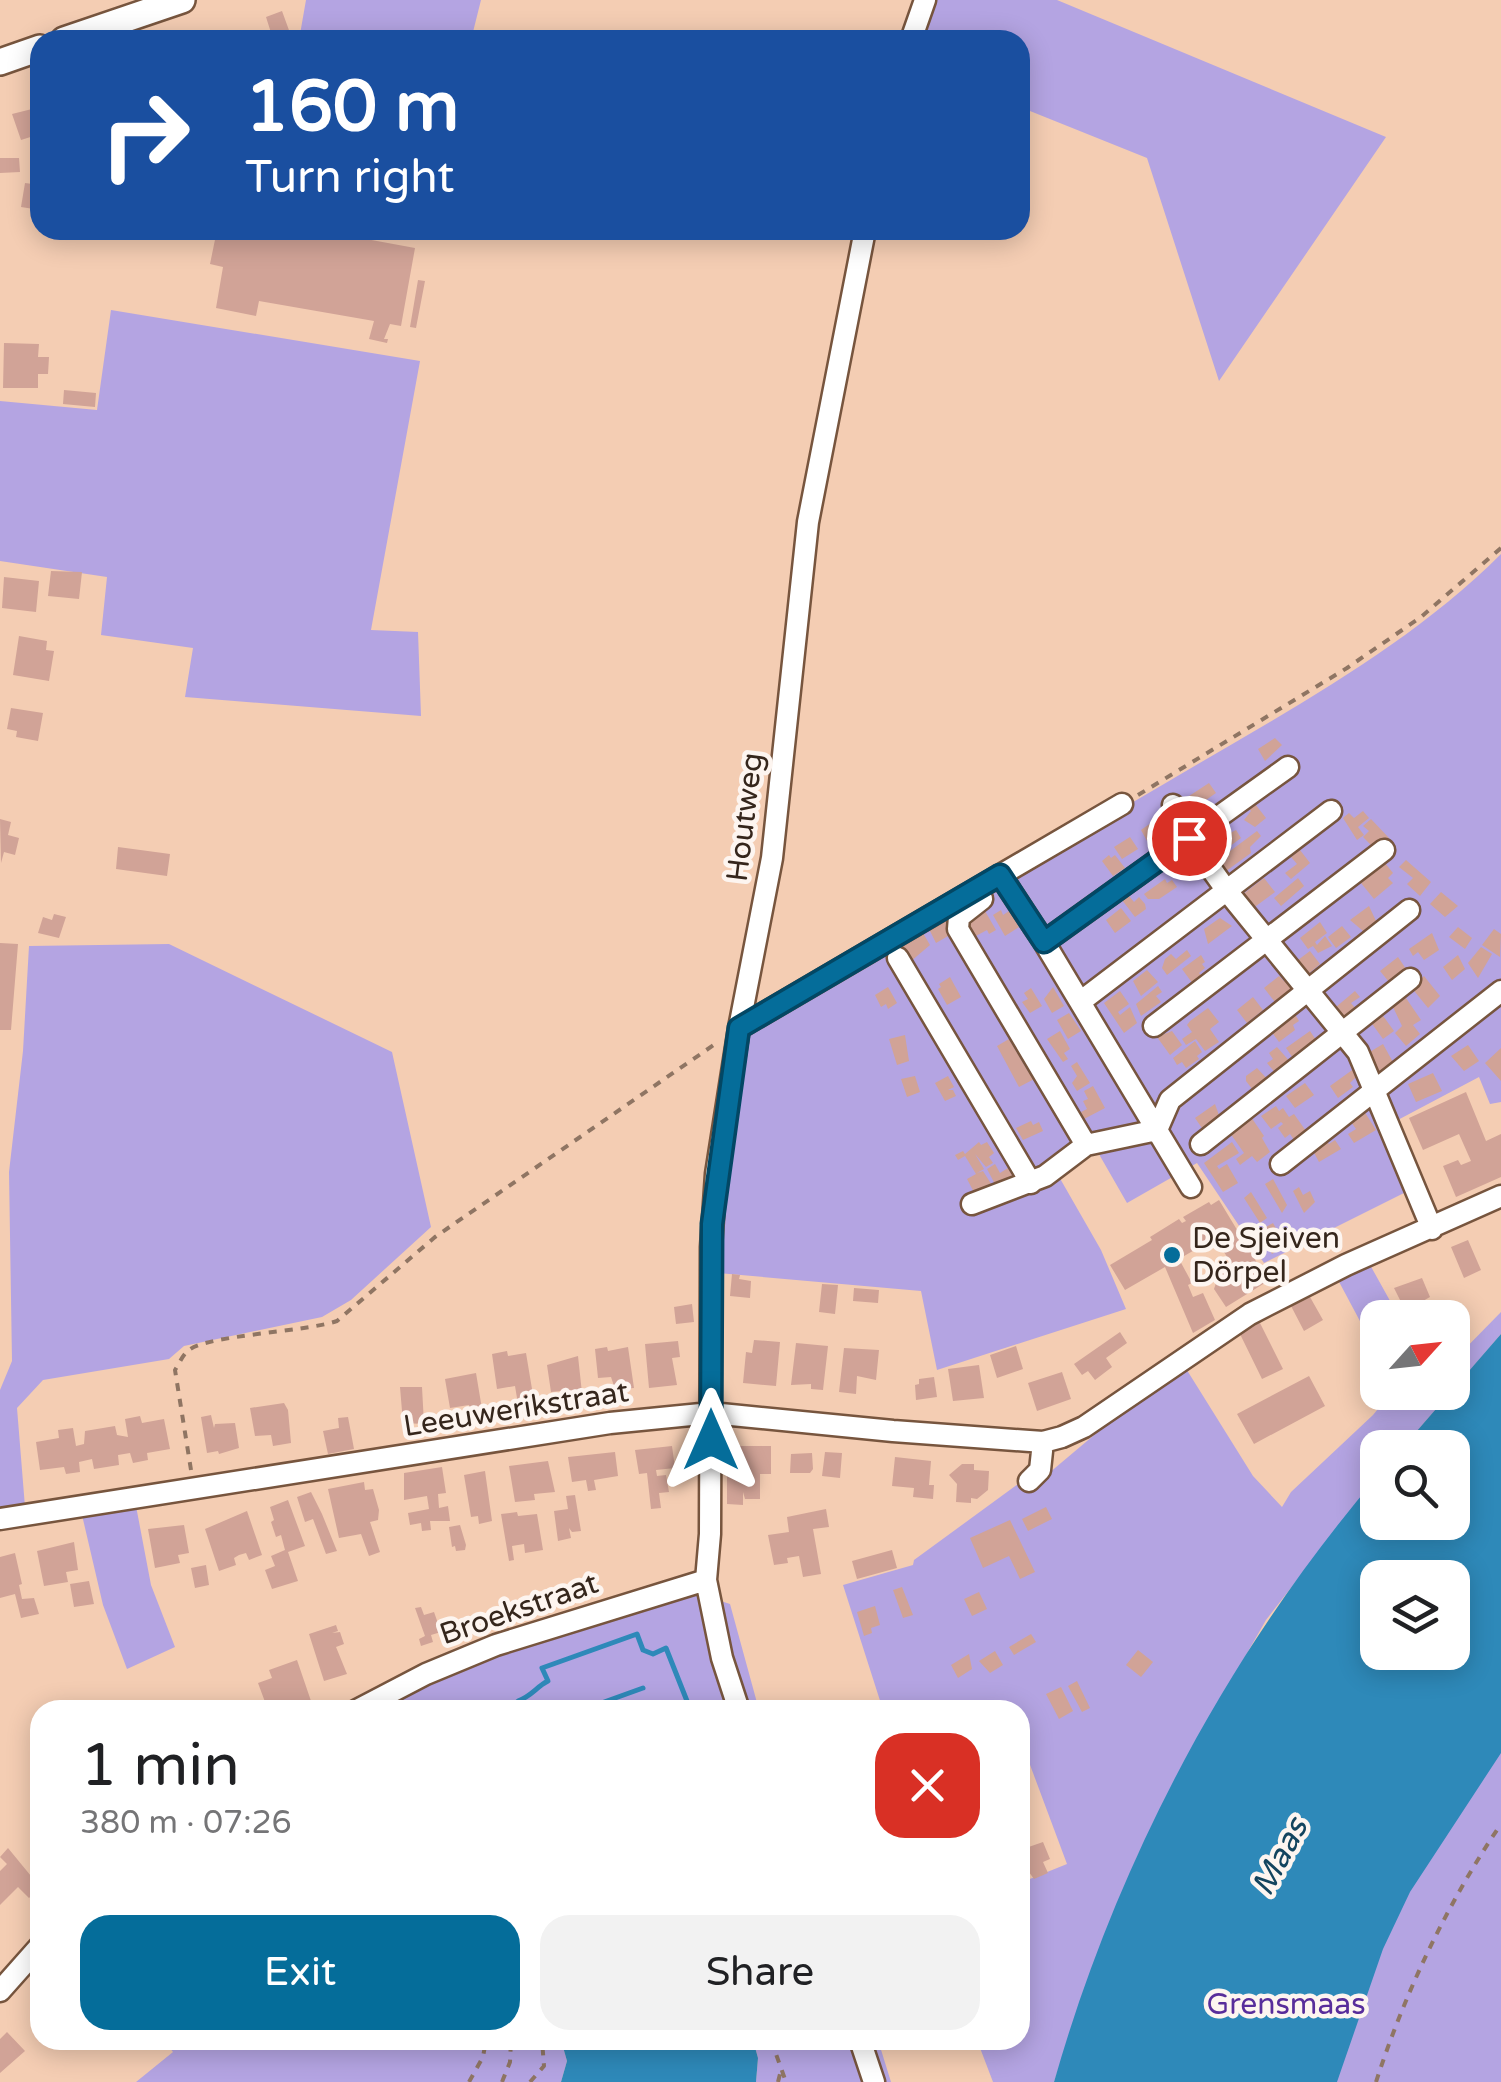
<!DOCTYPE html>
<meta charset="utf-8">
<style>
:root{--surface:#fff;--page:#f2f2f2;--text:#202124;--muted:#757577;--accent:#056d9a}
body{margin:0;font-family:"Varela Round",sans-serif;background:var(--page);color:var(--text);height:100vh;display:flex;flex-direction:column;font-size:38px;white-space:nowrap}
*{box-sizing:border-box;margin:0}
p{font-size:32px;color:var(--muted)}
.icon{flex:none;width:55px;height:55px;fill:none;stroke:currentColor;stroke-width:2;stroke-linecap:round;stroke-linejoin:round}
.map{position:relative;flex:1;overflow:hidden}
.details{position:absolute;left:30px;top:1700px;width:1000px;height:350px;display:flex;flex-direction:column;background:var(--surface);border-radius:30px;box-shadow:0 5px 25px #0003}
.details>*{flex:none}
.hud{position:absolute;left:30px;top:30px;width:1000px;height:210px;border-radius:30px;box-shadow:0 5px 25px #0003;background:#1a4fa0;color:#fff;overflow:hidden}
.needle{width:65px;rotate:63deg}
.controls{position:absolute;left:1360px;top:1300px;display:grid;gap:20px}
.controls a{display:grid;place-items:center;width:110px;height:110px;border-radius:20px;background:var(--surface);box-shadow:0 5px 25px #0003;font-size:50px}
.pin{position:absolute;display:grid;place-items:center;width:85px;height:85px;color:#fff;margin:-42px;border:5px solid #fff;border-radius:50%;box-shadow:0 2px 10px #0007}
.me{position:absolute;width:110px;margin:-55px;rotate:0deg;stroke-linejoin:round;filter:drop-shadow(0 0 8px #0008)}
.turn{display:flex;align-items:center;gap:35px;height:210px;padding:0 50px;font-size:45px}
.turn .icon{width:130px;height:130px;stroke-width:2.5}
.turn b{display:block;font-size:70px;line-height:85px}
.round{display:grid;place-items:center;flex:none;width:105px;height:105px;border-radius:30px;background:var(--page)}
.headline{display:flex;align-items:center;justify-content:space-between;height:170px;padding:0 50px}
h1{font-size:60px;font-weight:600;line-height:75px}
.primary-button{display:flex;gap:20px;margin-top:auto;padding:20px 50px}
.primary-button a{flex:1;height:115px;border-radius:30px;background:var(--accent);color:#fff;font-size:40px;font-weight:600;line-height:115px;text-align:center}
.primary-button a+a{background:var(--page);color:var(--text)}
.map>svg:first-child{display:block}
.green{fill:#b4a4e2}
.water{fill:#2e89b9;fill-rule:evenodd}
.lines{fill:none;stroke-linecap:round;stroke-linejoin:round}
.stream{stroke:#2e89b9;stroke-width:5}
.building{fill:#d1a397}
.minor-casing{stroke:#77553e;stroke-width:25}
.major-casing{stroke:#77553e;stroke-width:30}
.path{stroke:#8f7563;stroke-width:4;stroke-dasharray:8 8;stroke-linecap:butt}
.minor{stroke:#fff;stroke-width:20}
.major{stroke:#fff;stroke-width:25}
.route-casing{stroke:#034764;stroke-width:25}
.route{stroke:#056d9a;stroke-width:18}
.poi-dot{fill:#056d9a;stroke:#fdf5f0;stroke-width:4}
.labels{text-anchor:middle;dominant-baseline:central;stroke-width:9;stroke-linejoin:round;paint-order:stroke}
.street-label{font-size:30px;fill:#35261c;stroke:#fdf5f0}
.poi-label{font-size:30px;fill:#35261c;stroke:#fdf5f0;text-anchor:start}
.park-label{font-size:30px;fill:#582d9b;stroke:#fdf5f0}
.water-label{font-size:32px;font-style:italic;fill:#13445e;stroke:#fdf5f0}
</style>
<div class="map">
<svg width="1501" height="2082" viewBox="0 0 1501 2082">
<rect width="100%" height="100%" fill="#f4cdb3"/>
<!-- green -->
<path class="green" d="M306 0H481L471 40H299Z
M933 0H1057L1386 137 1219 381 1147 158 1020 107V40H919Z
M111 310 420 361 371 630 418 632 421 716 185 697 193 648 101 635 107 577 0 561V401L97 410Z
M1501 554V1102L1490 1104 1479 1077 1394 1122 1422 1184 1264 1263 1197 1163 1127 1203 1096 1149 1058 1175 1101 1250 1126 1309 937 1370 921 1291 718 1273 721 1203 747 1030C886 947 1025 865 1164 784 1280 715 1405 650 1501 554Z
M169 944 392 1052 431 1227 351 1300 322 1317 184 1346 169 1359 43 1380 17 1408 25 1507 0 1511V1390L12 1361 9 1172 23 1051 29 946Z
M1369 1263 1399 1317 1378 1318 1377 1353 1337 1278Z
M1501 1312V1334L1453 1390V1361Z
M1185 1367 1253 1476 1282 1507 1291 1492 1373 1415 1391 1393H1450L1403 1447 1378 1448 1377 1477 1266 1620 1179 1772 1137 1857 1093 1965 1054 2082H993L977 2040H1020V1883L1067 1864 1020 1738V1710H883L843 1585 913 1565 914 1560 1029 1476 1036 1484 1131 1404Z
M1501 1429V2082H1139L1452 1652V1578Z
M136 1506 151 1585 175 1647 127 1669 103 1605 82 1515Z
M687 1590 730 1604 759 1710H368L439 1675Z
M164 2040H561L567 2061 561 2082H136L173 2052Z
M753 2040H878L891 2082H756L758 2058Z"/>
<!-- water -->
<path class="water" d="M1501 1334V1753L1410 1892 1383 1949 1337 2082H1054C1117 1861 1228 1652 1377 1477L1378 1522H1452V1448L1403 1447ZM1378 1578H1452V1652H1378Z
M561 2040H753L758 2058 756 2082H561L567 2061Z"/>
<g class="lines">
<!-- stream -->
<path class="stream" d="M521 1710 518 1701C533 1695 536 1687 548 1681L542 1668 637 1634 643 1650 653 1654 666 1648 687 1701 670 1710
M582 1710 643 1688"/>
</g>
<!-- building -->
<path class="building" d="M282 11 290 33 273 39 266 17Z
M40 107V134L21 140 12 114Z
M0 158H19L20 172 0 173Z
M25 183 40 185V210L21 207Z
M217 230H317L415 248 401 326 390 324 384 339H388L387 343 369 339 374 321 259 301 256 316 216 308 223 267 210 264Z
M418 280 425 281 416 328 410 327Z
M4 343 39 344 38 357H49L48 374H38V388H3Z
M64 390 96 393 95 407 63 404Z
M51 571 82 572 79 599 48 596Z
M4 577 39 581 36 612 2 608Z
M19 636 47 641 46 650 54 651 49 681 13 675Z
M11 708 43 713 38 741 16 737 17 731 7 729Z
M1275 738 1282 745 1265 761 1258 749Z
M1209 783 1216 793 1193 809 1186 798Z
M1252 800 1266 818 1255 827 1244 820 1251 811 1246 805Z
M1169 810 1174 819 1147 841 1141 830Z
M1363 811 1369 818 1358 827 1364 835 1357 840 1343 818 1349 813 1354 818Z
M0 819 11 822 8 835 19 838 15 855 4 852 1 863Z
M1371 819 1389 838 1376 850 1363 837 1369 831 1363 826Z
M1236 830 1241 838 1218 855 1210 843Z
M1257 831 1261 836 1250 847 1251 853 1222 874 1214 863Z
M1130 837 1138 849 1122 859 1114 847Z
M118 847 170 854 167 876 116 869Z
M1300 850 1310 863 1291 879 1285 873 1297 864 1291 857Z
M1109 855 1111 858 1115 855 1125 868 1113 876 1102 861Z
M1406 860 1431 882 1420 896 1407 884 1413 878 1399 867Z
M1385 863 1393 873 1388 878 1393 883 1374 899 1361 883Z
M1264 878 1275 892 1252 909 1242 895Z
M1298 878 1304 886 1281 906 1274 898Z
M1165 879 1167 883 1172 880 1177 887 1159 899H1148L1144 894Z
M1441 892 1458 906 1445 917 1430 904Z
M1129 896 1134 902 1139 897 1145 904 1146 909 1135 917 1122 900Z
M1369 906 1376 921 1363 931 1350 920Z
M1121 908 1131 921 1115 933 1106 920Z
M1001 910 1003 915 1009 911 1019 927 1005 936 993 915Z
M985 911 996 930 989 934 987 930 974 937 966 923 972 920 970 916Z
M54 914 66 917 59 938 38 933 43 917 52 920Z
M952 916 955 932 936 943 929 929Z
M1220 918 1232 926 1208 944 1204 929Z
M1320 922 1327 933 1315 942 1317 945 1325 936 1332 946 1318 953 1313 946 1308 949 1300 938Z
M1342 926 1351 937 1336 948 1328 937Z
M1458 927 1472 938 1465 949 1449 937Z
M1494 929 1501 934 1500 957 1482 945Z
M923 933 930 945 910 962 901 947Z
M1432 933 1439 950 1424 960 1418 952 1413 956 1409 949Z
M0 943 18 944 11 1030H0Z
M1481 947 1492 954 1478 978 1468 963Z
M1187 950 1191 956 1167 975 1162 968 1165 959 1171 954 1176 959Z
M1310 951 1320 964 1307 975 1290 966Z
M1201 955 1205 962 1202 964 1205 968 1199 973 1203 977 1193 984 1182 969Z
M1458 955 1465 969 1452 980 1443 967Z
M1398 957 1406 969 1389 982 1380 971Z
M1147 970 1158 982 1141 996 1133 981Z
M1279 976 1284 981 1289 977 1296 987 1292 994 1289 991 1275 1002 1264 988Z
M1424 976 1440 996 1428 1008 1411 987Z
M950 977 961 997 947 1005 938 989 941 987 939 984Z
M1158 986 1162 992 1156 996 1161 1002 1141 1016 1136 1004Z
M888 987 897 1003 888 1009 886 1004 881 1007 875 995Z
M1053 987 1064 1006 1052 1013 1044 999Z
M1031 988 1042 1006 1030 1013 1022 1002 1028 999 1024 993Z
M1120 991 1129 1004 1118 1012 1120 1015 1130 1007 1137 1023 1124 1033 1104 1003Z
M1355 991 1360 997 1351 1003 1356 1009 1344 1019 1336 1007Z
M1253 997 1263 1010 1247 1023 1237 1010Z
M1406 998 1421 1020 1413 1025 1420 1034 1406 1046 1395 1033 1402 1026 1393 1007Z
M1208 1008 1219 1022 1210 1029 1219 1042 1205 1051 1196 1039 1186 1045 1182 1039 1192 1032 1187 1025 1190 1021Z
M1293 1011 1299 1021 1293 1025 1295 1030 1279 1042 1268 1027Z
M1069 1013 1081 1031 1068 1039 1057 1020Z
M1381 1013 1394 1031 1383 1039 1370 1021Z
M1060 1031 1070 1049 1064 1053 1068 1059 1063 1062 1047 1039Z
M1172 1031 1182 1045 1170 1055 1157 1037Z
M1310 1031 1318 1043 1295 1061 1286 1048Z
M905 1035 909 1061 897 1065 889 1039Z
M1009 1039 1029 1073 1036 1069 1040 1076 1019 1087 997 1046Z
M1195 1041 1202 1052 1197 1056 1199 1059 1186 1068 1182 1062 1177 1065 1173 1058Z
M1383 1044 1394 1064 1379 1074 1368 1053Z
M1468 1045 1479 1061 1464 1071 1451 1056Z
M1277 1047 1292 1064 1277 1075 1267 1063 1273 1059 1269 1053Z
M1501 1048V1081L1485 1063Z
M1077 1062 1090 1083 1077 1091 1072 1083 1077 1076 1071 1066Z
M1257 1068 1271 1083 1256 1094 1246 1081V1076Z
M1355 1068 1359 1074 1350 1083 1353 1087 1338 1098 1330 1086Z
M1433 1073 1442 1091 1416 1102 1408 1084Z
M915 1076 920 1092 907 1097 901 1079Z
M948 1076 954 1087 948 1090H953L956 1096 945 1101 935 1083Z
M1305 1083 1314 1095 1295 1108 1286 1096Z
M1093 1086 1105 1108 1084 1119 1081 1112 1087 1109 1083 1101 1088 1099 1084 1091Z
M1466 1092 1486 1141 1501 1134V1177L1456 1197 1443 1166 1458 1160 1461 1165 1471 1161 1459 1134 1423 1150 1409 1118Z
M1215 1104 1220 1118 1204 1131 1195 1118Z
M1276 1106 1279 1111 1283 1108 1289 1117 1294 1114 1306 1131 1294 1140 1290 1134 1285 1138 1278 1128 1283 1124 1281 1122 1271 1129 1261 1116Z
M1364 1111 1376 1130 1354 1143 1348 1134 1356 1129 1351 1122Z
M1251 1117 1264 1136 1262 1138 1270 1152 1257 1162 1252 1156 1240 1165 1236 1159 1244 1153 1230 1133Z
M1031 1121 1033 1125 1039 1122 1043 1131 1023 1140 1016 1128Z
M1325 1140 1329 1144 1335 1140 1341 1149 1319 1162 1312 1149Z
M979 1142 981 1145 987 1142 994 1153 989 1157 993 1163 986 1167 975 1154 984 1169 977 1173 983 1171 995 1190 977 1198 967 1179 976 1174 965 1156 958 1160 955 1155 963 1151 965 1154Z
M1232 1142 1239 1153 1217 1166 1219 1169 1227 1164 1238 1183 1223 1192 1204 1163Z
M995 1164 1000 1173 1008 1168 1014 1179 997 1188 987 1169Z
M1273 1179 1287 1205 1282 1213 1265 1184Z
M1299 1187 1303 1195 1310 1191 1315 1202 1304 1213 1293 1191Z
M1251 1192 1267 1218 1260 1223 1244 1198Z
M1219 1200 1268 1281 1226 1307 1214 1289 1216 1283 1223 1279 1218 1271 1231 1263 1215 1238 1179 1259 1192 1283 1188 1285 1193 1297 1203 1293 1215 1320 1193 1333 1165 1267 1125 1290 1110 1265 1152 1240 1150 1237 1179 1219 1182 1223 1186 1221 1183 1217 1209 1202 1211 1205Z
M1273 1223 1283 1241 1275 1245 1278 1250 1272 1254 1259 1231Z
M1468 1240 1481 1270 1464 1278 1451 1247Z
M732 1274 740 1275 739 1279 751 1281 750 1298 730 1296Z
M1422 1278 1430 1297 1423 1301 1427 1314 1409 1318 1394 1288Z
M822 1284 838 1285 835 1314 819 1312Z
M854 1288 879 1290 878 1303 853 1301Z
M1310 1297 1323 1320 1304 1331 1291 1306Z
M692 1304 694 1322 676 1324 674 1307Z
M1260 1323 1283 1369 1262 1379 1239 1332Z
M1120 1332 1127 1343 1106 1358 1112 1367 1095 1380 1088 1371 1082 1375 1074 1364Z
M754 1340 780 1342 776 1386 743 1383 746 1352 752 1353Z
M678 1341 680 1357 672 1358 677 1385 649 1388 645 1344Z
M796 1343 828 1346 823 1390 811 1389V1384L791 1385Z
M1016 1346 1023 1369 997 1378 990 1355Z
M607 1347 608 1351 628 1347 634 1388 615 1389 611 1377 598 1378 595 1349Z
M844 1348 879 1350 876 1380 857 1376 856 1394 839 1392Z
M507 1351 508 1356 526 1353 534 1401 518 1404 515 1386 497 1389 492 1354Z
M578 1356 582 1393 571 1395 570 1390 551 1392 547 1365Z
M979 1365 984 1398 953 1401 948 1369Z
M1062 1372 1071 1399 1037 1411 1028 1383Z
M476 1373 482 1409 470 1411 469 1405 450 1408 445 1379Z
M1309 1376 1325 1406 1254 1444 1237 1414Z
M934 1377 937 1397 916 1400 915 1385 919 1384V1379Z
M400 1387H422L424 1424 403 1423Z
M284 1403 288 1410 291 1443 273 1446 271 1435 255 1436 250 1408Z
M211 1415 214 1428 215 1424 235 1423 239 1448 219 1454 218 1451 207 1453 201 1417Z
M140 1416 142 1423 164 1419 170 1449 147 1453 148 1460 133 1463 130 1453 118 1455 119 1465 94 1469 92 1459 79 1462 80 1472 66 1474 64 1467 40 1470 36 1442 59 1438 58 1430 73 1428 76 1446 84 1444 85 1431 115 1426 117 1435 128 1437 125 1419Z
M348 1417 354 1449 328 1454 323 1431 339 1428 338 1418Z
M672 1446 675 1468 656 1470 657 1476 666 1475 669 1492 659 1493 661 1508 651 1509 647 1473 639 1474 635 1450Z
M735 1446H771V1474H760V1499H745L743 1492V1505L727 1504V1457H735Z
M615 1452 618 1476 594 1480 596 1490 588 1491 586 1480 572 1482 568 1457Z
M825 1452 842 1453 840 1478 822 1476Z
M812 1453 813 1469 810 1473H790L791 1454Z
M895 1457 931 1461 929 1485H934L933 1499 913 1497 914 1488 892 1486Z
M548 1461 555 1492 534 1494 535 1500 515 1502 509 1466Z
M962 1464H974V1470L989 1471 988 1490 977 1499 971 1498V1503L956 1502 957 1484 949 1475Z
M442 1467 446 1493 438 1494 439 1508 448 1506 450 1521H430L431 1530 422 1531 421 1523 410 1525 408 1513 429 1509 427 1496 404 1500V1473Z
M485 1471 492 1521 479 1524 478 1516 471 1517 464 1475Z
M364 1482 365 1490 373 1489 379 1510 378 1520 370 1522 380 1552 369 1556 361 1534 339 1538 328 1489Z
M311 1492 322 1514 337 1551 326 1554 313 1519 305 1522 297 1497Z
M575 1495 581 1531 572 1532 569 1528 571 1538 558 1541 554 1511 568 1509 566 1496Z
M288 1500 305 1546 288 1552 298 1581 272 1589 265 1570 275 1566 271 1556 285 1550 281 1535 276 1537 271 1522 274 1520 270 1507Z
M1046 1507 1052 1519 1028 1531 1022 1519Z
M826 1509 829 1527 813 1529 821 1574 803 1577 799 1556 787 1558 788 1563 774 1565 768 1535 789 1532 787 1517Z
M247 1511 262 1555 249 1560 246 1553 239 1555 234 1558 236 1565 219 1571 205 1529Z
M517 1512 518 1516 537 1514 543 1550 525 1553 524 1544 512 1546 514 1560 509 1561 501 1514Z
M1010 1520 1035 1572 1020 1579 1009 1556 983 1568 970 1538Z
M184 1525 189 1553 178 1555 180 1563 155 1568 148 1529Z
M460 1525 466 1545 465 1550 456 1551 455 1546 452 1547 449 1527Z
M74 1542 78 1570 66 1572 68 1582 44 1586 37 1551Z
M892 1550 897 1568 857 1579 852 1561Z
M15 1553 22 1584 19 1585 22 1599 34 1598 39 1614 21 1618 15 1594 0 1598V1557Z
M206 1565 209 1585 195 1588 191 1568Z
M89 1581 94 1604 74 1607 70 1584Z
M902 1587 913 1615 903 1618 893 1590Z
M979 1592 987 1609 972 1616 964 1599Z
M875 1606 880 1625 871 1628 872 1633 864 1636 857 1612Z
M421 1607 424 1615 434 1612 441 1632 431 1635 433 1642 421 1646 419 1639 425 1636 415 1608Z
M336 1625 338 1631 332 1633 340 1632 344 1644 336 1647 347 1674 324 1681 309 1634Z
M1031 1634 1036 1642 1014 1655 1009 1647Z
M1138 1650 1153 1662 1141 1677 1126 1665Z
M995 1651 1003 1665 990 1673 979 1661Z
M969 1654 972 1669 958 1678 951 1665Z
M297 1660 311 1701 287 1710H268L258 1683 272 1678 269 1670Z
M1077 1681 1090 1708 1082 1712 1068 1686Z
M1061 1687 1073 1711 1059 1719 1046 1694Z
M1043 1842 1050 1859 1043 1862 1048 1873 1034 1879 1026 1868 1020 1870V1850Z
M8 1848 40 1887 29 1898 18 1887 0 1905V1871L7 1864 0 1857Z
M7 2032 25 2051 0 2073V2039Z"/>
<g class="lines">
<!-- minor casing -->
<g class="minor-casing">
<path id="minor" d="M911 40 925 0
M1173 805 1194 835
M1189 838 1288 767
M1000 875 1044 942 1189 838 1227 891 1358 1052 1432 1229
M982 899 959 917 958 929 1086 1145
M1044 942 1191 1187
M898 958 1031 1183
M1080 1002 1331 811
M1154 1026 1384 850
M739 1028 1122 804
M1201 1144 1410 979
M1281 1164 1501 991
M972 1204 1045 1176 1086 1145 1157 1130 1170 1100 1409 910
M1029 1481 1040 1470 1043 1442
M0 1519 610 1423 711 1413 893 1431 1043 1442 1062 1437 1084 1427 1250 1314 1346 1265 1501 1196
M357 1710 426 1674 496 1645 706 1580
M739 1710 722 1658 706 1580 710 1534 711 1247 716 1174 739 1028 772 858 808 522 865 230
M0 1991 40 1946
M860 2040 874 2082"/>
</g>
<!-- major casing -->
<g class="major-casing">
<path id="major" d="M64 40 182 0
M0 62 40 48"/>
</g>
<!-- path -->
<path class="path" d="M1138 795 1347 668 1421 617 1501 548
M191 1470 175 1370C179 1364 183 1354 189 1350 207 1335 305 1332 337 1321L435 1237 718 1042
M771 2040 786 2082
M469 2082 483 2057 486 2040
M502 2082 510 2062 511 2040
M530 2082 544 2066 542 2040
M778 2082 781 2070
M1376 2082C1405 1992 1448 1902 1501 1824"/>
<!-- minor -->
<use href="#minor" class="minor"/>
<!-- major -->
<use href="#major" class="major"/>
</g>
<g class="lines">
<!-- route casing -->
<g class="route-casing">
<path id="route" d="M711 1440 712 1224 739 1028 1000 875 1044 942 1189 838"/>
</g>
<!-- route -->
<use href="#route" class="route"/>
</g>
<!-- markers -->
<circle class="poi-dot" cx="1172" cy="1255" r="10"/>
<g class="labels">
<!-- street labels -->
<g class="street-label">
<text transform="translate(745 817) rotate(-83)">Houtweg</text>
<text transform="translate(516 1409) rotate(-9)">Leeuwerikstraat</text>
<text transform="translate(519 1609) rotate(-19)">Broekstraat</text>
</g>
<!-- poi labels -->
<g class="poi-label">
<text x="1192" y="1238">De Sjeiven<tspan x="1192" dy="34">Dörpel</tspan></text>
</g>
<!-- park labels -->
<g class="park-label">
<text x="1286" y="2004">Grensmaas</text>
</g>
<!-- water labels -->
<g class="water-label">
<text transform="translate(1280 1857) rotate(-62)">Maas</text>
</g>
</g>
</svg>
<div class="controls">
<a><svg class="needle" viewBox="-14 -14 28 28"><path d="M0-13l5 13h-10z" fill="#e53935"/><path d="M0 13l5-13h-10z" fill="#757577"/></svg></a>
<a><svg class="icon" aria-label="search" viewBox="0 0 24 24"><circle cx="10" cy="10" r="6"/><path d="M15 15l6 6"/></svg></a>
<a><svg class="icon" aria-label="layers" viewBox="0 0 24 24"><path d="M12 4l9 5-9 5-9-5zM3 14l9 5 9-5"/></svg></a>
</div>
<div class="pin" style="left:1189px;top:838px;background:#d93025"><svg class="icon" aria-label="arrive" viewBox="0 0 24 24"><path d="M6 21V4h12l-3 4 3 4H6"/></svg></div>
<svg class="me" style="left:711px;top:1440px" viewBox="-20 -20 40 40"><path d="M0-17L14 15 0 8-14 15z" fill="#056d9a" stroke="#fff" stroke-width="4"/></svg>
<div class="hud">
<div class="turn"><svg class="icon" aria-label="right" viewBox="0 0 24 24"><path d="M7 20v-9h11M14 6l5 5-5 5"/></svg><div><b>160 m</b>Turn right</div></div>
</div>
<section class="details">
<div class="headline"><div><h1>1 min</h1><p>380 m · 07:26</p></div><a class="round" style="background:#d93025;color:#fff"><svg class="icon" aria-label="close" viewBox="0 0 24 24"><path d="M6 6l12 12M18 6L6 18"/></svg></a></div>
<div class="primary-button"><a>Exit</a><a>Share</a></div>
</section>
</div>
